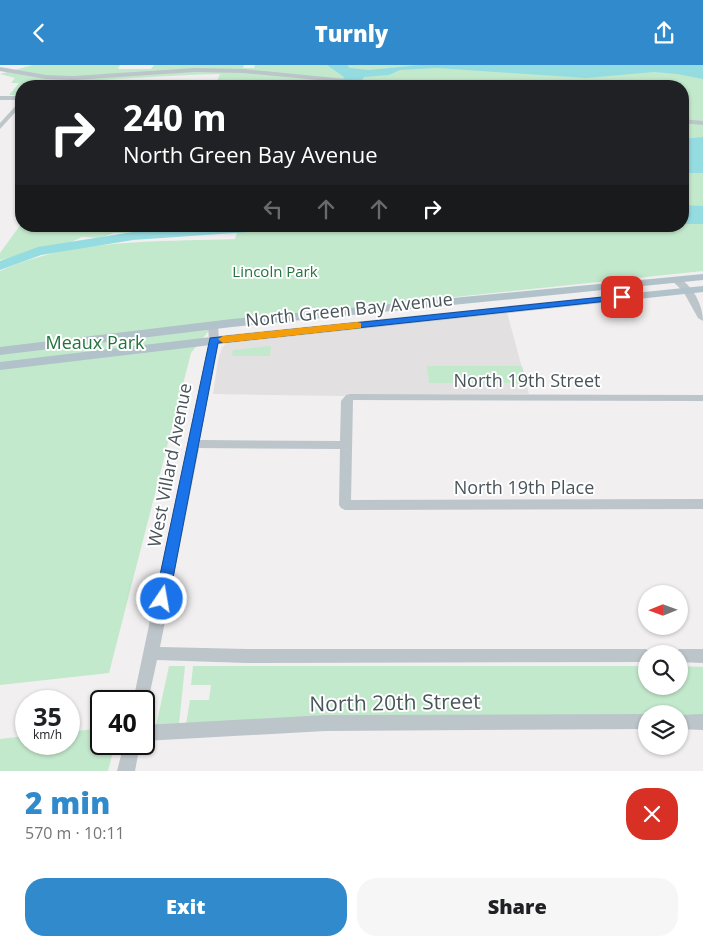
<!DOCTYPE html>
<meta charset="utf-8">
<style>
:root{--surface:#fff;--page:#f6f6f6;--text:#202124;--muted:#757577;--accent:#308acb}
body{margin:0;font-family:"Open Sans",sans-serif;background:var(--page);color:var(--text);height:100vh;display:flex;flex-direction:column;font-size:19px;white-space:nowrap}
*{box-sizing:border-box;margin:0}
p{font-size:16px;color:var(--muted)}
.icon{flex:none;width:28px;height:28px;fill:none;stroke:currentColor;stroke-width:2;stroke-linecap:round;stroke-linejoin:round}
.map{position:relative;height:706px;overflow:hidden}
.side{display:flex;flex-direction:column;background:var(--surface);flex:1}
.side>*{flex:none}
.banner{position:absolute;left:15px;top:15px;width:674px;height:152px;border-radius:20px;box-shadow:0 1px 4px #0004;background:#202124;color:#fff;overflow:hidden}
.needle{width:32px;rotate:269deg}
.tools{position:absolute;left:638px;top:520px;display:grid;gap:10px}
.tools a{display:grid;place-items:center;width:50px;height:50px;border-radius:50%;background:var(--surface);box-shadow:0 1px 4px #0004;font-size:25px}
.speed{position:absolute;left:15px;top:625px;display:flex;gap:10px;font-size:25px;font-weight:700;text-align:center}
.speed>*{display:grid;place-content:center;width:65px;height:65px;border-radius:50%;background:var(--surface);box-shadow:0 1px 4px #0004;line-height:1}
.speed small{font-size:12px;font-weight:400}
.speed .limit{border:2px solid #111;border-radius:8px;background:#fff;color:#111}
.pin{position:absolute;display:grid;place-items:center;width:42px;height:42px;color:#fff;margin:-21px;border-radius:10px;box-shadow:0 2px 8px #0006}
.me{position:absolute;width:55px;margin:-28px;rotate:12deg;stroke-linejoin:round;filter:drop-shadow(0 0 4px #0008)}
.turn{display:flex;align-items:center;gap:18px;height:105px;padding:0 25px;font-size:22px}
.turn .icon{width:65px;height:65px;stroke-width:2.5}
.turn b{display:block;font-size:35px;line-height:42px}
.lanes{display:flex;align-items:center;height:48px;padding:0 25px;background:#0003;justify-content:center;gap:25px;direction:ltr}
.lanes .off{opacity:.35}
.round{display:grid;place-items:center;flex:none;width:52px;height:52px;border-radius:20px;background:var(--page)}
.overview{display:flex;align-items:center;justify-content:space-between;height:85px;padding:0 25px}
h1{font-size:30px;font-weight:800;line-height:38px;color:var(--accent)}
.cta{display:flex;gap:10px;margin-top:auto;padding:10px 25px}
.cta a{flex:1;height:58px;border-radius:20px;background:var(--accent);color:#fff;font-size:20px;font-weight:800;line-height:58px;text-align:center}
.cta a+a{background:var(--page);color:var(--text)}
header{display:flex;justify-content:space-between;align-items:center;height:65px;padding:0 25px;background:var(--accent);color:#fff;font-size:22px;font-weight:800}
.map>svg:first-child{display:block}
.education{fill:#e2e0e1}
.green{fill:#c3e9cc}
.water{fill:#95dce1}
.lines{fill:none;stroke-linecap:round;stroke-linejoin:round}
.river{fill:#95dce1;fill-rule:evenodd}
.minor{fill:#bcc5ca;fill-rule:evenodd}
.major{fill:#b2c2ca;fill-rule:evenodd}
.route{fill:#1a73e8;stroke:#114b97}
.slow{fill:#f59e0b}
.labels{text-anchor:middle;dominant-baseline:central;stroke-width:4;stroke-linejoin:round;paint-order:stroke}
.far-park-label{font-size:15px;fill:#23733f;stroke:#fff}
.street-label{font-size:18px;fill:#49555a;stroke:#fff}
.park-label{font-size:18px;fill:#23733f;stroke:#fff}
.near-street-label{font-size:21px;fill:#49555a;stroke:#fff}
</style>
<header><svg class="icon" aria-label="back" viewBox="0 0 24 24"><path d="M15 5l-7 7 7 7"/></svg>Turnly<svg class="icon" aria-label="share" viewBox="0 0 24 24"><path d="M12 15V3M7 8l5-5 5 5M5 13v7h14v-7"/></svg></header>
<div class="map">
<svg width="703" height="706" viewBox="0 0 703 706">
<rect width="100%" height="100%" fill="#f1efef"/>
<!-- education -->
<path class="education" d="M507 247 529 329H352L343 331 213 329 218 295 222 283 227 277Z"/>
<!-- green -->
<path class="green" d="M33 0H120L118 4H151L154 0H244L243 3H254L255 0H703V206L216 257 191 288 109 608 0 620V206C73 173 156 177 235 174L239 161H682V21H215L220 9C167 10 114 15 61 17L58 21H43L48 16 35 15 28 21H21V28L19 30H9L19 18H11L15 13 0 9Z
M21 159V161H181L165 167 114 168 100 173 82 172 67 179 0 195V188Z
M271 281 270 291H232L233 285Z
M427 301H522L527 318H429Z
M169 601H185L179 659 156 661Z
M193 601H646V621H679V601L703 602V651H679V649H646V651L420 650 186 659 190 635H209L211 620H191Z
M101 663V679H115L108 706H0V674L26 671V679H69V667Z"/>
<!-- water -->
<path class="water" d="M327 0H347L350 3 369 5 419 0H703V14L677 9 654 7 586 13 437 3 400 5 389 10 364 12 358 21H340L344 12Z
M703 72V108H683V74Z
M683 140 703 141V159H683Z"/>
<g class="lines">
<!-- river -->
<path class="river" d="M219 161H284L278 165 133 175 41 190 0 205V196L38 182 133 167Z"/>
<!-- minor -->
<path class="minor" d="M0 2 46 10 73 11 195 3 243 4 397 19 400 21H382L243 8 195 7 73 15 46 14 0 6Z
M0 31H21V35H0Z
M21 35V41L0 64V58Z
M682 54 703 56V60L682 58Z
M676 212C692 218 703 240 703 256L698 253 683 226 671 215Z
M213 257 218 260 219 276 200 375 340 376 341 336 346 330 350 329 703 330V336L353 335 351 435 703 434V444L345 445 341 443 339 440 340 384 199 383 160 582 247 584H646L652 589H646V597L247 598 157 595 147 641 144 642V636H133L209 276 208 260Z
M679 584H703V598L679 597V589H673Z
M703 649V665L679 664V650Z
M325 650 646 649V664L325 666 144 676V660Z
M124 679H140L135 706H117Z"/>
<!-- major -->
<path class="major" d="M703 209V215L232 262 0 290V282L232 254Z
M703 221V227L228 278 0 305V297L228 270Z"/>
</g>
<!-- route -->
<path class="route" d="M622 230H626V234L218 278 169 534 167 538 162 540 157 538 155 534 210 273Z"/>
<!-- slow -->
<path class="slow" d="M357 257 361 258V263L223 278 218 274 223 271Z"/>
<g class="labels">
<!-- far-park labels -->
<g class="far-park-label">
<text x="275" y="206">Lincoln Park</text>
</g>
<!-- street labels -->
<g class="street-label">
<text transform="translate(349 244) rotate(-6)">North Green Bay Avenue</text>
<text x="527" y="315">North 19th Street</text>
<text transform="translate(169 400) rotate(-79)">West Villard Avenue</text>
<text x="524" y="422">North 19th Place</text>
</g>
<!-- park labels -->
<g class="park-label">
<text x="95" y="277">Meaux Park</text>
</g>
<!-- near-street labels -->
<g class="near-street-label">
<text transform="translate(395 637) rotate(-1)">North 20th Street</text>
</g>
</g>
</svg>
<div class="tools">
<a><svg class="needle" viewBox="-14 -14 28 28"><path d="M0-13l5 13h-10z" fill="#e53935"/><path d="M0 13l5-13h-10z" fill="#757577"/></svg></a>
<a><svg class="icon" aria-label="search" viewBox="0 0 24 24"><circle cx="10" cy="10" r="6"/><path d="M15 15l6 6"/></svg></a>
<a><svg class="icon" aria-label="layers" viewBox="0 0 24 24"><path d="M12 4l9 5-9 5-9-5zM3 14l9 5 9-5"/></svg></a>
</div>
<div class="speed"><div>35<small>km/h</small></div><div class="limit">40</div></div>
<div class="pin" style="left:622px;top:232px;background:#d93025"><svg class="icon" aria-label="arrive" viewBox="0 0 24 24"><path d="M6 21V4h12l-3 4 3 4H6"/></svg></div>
<svg class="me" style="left:162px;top:534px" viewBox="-20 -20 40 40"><circle r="17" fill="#1a73e8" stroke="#fff" stroke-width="3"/><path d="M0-11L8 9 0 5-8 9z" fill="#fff"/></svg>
<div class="banner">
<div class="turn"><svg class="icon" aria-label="right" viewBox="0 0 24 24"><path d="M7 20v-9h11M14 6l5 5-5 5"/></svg><div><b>240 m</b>North Green Bay Avenue</div></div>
<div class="lanes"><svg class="icon off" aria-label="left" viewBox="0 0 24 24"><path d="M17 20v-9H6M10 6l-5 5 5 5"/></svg><svg class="icon off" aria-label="ahead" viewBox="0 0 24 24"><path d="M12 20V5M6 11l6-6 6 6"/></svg><svg class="icon off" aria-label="ahead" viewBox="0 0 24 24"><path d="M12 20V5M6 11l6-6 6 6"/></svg><svg class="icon" aria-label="right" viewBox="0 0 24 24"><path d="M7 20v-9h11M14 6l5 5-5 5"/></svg></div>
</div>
</div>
<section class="side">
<div class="overview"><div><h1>2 min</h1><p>570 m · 10:11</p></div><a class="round" style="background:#d93025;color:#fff"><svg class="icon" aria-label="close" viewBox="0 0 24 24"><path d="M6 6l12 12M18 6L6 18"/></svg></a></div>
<div class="cta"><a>Exit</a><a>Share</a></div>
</section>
